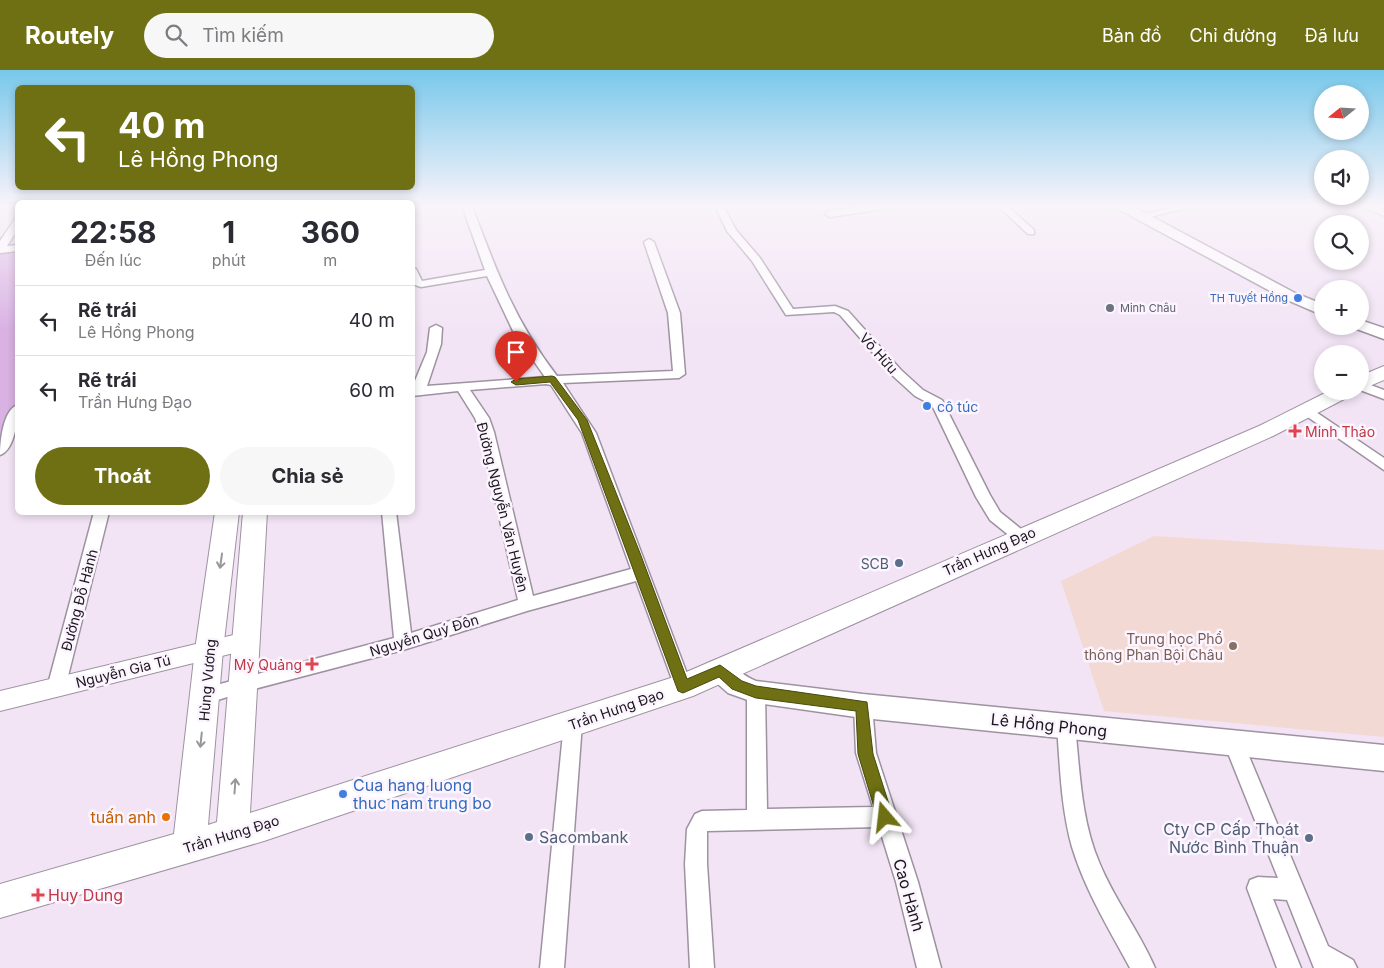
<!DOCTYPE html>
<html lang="vi">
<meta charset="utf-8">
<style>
:root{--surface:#fff;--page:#f7f7f7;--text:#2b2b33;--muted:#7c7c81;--line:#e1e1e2;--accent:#6f7013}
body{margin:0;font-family:Inter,sans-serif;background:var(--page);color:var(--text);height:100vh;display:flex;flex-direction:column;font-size:19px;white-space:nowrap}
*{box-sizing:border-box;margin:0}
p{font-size:16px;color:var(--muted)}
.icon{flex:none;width:28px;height:28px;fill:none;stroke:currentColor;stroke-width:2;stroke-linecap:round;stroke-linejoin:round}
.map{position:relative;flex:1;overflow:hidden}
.details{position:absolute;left:15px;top:130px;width:400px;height:315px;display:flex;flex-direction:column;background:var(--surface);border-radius:8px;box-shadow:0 2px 8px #0003}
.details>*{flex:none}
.guide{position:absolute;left:15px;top:15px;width:400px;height:105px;border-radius:8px;box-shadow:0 2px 8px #0003;background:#6f7013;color:#fff;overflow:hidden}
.needle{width:32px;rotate:252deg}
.buttons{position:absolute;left:1314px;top:15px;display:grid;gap:10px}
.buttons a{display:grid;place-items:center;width:55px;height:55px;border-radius:50%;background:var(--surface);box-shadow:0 2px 8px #0003;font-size:25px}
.pin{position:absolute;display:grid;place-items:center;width:42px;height:42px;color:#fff;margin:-51px -21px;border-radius:50% 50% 50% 0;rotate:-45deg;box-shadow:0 0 5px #0007}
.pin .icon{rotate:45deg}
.me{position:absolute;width:55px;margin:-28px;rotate:343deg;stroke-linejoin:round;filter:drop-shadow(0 0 4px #0008)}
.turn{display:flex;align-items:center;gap:18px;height:105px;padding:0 20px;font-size:22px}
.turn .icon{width:65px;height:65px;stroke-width:2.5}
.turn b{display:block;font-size:35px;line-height:42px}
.eta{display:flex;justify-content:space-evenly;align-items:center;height:85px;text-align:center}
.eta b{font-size:30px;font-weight:700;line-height:35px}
.cta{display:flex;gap:10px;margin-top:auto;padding:10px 20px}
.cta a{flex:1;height:58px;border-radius:30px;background:var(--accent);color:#fff;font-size:20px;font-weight:700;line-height:58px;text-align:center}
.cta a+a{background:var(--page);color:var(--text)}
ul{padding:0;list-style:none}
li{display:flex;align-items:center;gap:15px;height:70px;padding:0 20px;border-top:1px solid var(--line)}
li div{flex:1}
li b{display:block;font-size:19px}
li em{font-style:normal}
header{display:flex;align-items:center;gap:30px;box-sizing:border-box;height:70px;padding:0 25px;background:var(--accent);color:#fff}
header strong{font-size:24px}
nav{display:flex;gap:28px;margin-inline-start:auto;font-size:18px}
.search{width:350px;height:45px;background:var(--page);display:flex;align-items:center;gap:12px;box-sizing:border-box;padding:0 18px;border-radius:28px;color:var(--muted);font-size:19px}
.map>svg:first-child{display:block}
.education{fill:#f3d9d4}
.green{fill:#d9b1e3}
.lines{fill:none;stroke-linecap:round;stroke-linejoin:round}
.minor-casing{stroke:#9e92a1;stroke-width:3}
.tertiary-casing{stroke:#9e92a1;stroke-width:2}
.secondary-casing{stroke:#9e92a1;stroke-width:3}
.primary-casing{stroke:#9e92a1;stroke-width:2}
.minor{fill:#fff;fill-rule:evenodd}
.tertiary{fill:#fff;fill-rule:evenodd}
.secondary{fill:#fff;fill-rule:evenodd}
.primary{fill:#fff;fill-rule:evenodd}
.oneway{stroke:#989699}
.route{fill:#6f7013;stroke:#48490c}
.shop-dot{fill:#3f7fe0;stroke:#fcf4fe;stroke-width:2}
.worship-dot{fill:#6b7280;stroke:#fcf4fe;stroke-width:2}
.health-dot{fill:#e0444e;stroke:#fcf4fe;stroke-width:2}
.service-dot{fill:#5c6f8a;stroke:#fcf4fe;stroke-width:2}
.education-dot{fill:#8d6e63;stroke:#fcf4fe;stroke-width:2}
.food-dot{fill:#e8710a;stroke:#fcf4fe;stroke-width:2}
.labels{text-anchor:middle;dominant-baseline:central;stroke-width:5;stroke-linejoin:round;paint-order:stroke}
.far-shop-label{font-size:11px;fill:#366cbe;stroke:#fcf4fe;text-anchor:end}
.far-worship-label{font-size:11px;fill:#5b616d;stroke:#fcf4fe;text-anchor:start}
.street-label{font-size:14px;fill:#1a161c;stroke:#fcf4fe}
.shop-label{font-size:14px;fill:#366cbe;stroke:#fcf4fe;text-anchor:start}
.health-label{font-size:14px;fill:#be3a42;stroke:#fcf4fe;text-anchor:start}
.service-label{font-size:14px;fill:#4e5e75;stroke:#fcf4fe;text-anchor:end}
.education-label{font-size:14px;fill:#785e54;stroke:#fcf4fe;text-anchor:end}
.near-street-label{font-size:16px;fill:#1a161c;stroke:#fcf4fe}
.near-shop-label{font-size:16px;fill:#366cbe;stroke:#fcf4fe;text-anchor:start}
.near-food-label{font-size:16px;fill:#c56008;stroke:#fcf4fe;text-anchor:end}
.near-service-label{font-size:16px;fill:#4e5e75;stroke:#fcf4fe;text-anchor:end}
.near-health-label{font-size:16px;fill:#be3a42;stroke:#fcf4fe;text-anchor:start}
</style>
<header>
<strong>Routely</strong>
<div class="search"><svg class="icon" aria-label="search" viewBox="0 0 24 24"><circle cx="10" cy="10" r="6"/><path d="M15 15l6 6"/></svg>Tìm kiếm</div>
<nav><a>Bản đồ</a><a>Chỉ đường</a><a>Đã lưu</a></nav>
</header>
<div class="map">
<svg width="1384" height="898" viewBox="0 0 1384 898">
<rect width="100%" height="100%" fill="#f2e4f5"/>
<!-- education -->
<path class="education" d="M1154 466 1384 480V667L1104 641 1061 511Z"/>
<!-- green -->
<path class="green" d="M17 182V330L0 370V184Z"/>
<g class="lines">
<!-- minor casing -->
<g class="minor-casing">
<path id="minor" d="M462 136H472C496 200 514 250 557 306L673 301 668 243 644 172 649 169 654 172 680 243 685 304 679 308 563 313 596 363 692 617 689 623 683 625 677 623 636 511 527 541 403 580 243 622 205 634 199 632 196 626 199 620 205 618 394 568 382 442H396L411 563 518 530 480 362 475 348 458 321 412 326V318L427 282 430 258 436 255 442 258 441 274 427 316 545 307 514 263 487 206 421 217 412 214V198L416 199 422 211 485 200ZM546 314 551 315 582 363 631 499 533 526 494 362 489 348 470 320Z
M715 136H723L736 160 760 188 793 239 835 236 848 241 901 300 923 320 942 330 990 425 1000 442 1026 463 1029 467 1026 471H1016L990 450 976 427 932 335 915 326 893 306 840 245 834 242 786 245 752 191 727 161Z
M868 136H889L884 139 830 147 825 144 830 141Z
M998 136H1007L1034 160V164H1028Z
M1178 136H1194L1142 149 1137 146Z
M1362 136H1374L1384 140V146Z
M18 148V159L7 176 18 175V181L0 183V171L15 149Z
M1360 311 1384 320V329L1360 320Z
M18 335C18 348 15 380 0 385 0 372 3 339 18 335Z
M1307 336 1384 388V400L1302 343 1301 340Z
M94 442H109L65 618 62 624 56 626 50 624 47 618Z
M756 614 762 616 765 622 767 739 873 737 856 683 854 636 856 630 863 628 870 630 872 636 876 683 918 812 941 898H917L896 812 879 757 707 761V794L714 898H690L685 794 687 759 695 744 702 741 747 740V622L750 616Z
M573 644 580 647 582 653 564 898H540L564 653 566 647Z
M1066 647 1073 650 1075 656C1080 702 1081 750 1099 792 1114 829 1139 861 1155 898H1130C1109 859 1085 820 1072 777 1061 738 1060 696 1057 656L1059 650Z
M1234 664 1241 667 1328 876 1353 890 1357 898H1314L1287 830 1273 829 1301 898H1277L1247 818 1250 810 1258 807 1278 808 1224 673 1227 667Z"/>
</g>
<!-- tertiary casing -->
<g class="tertiary-casing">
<path id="tertiary" d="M246 562 254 565 257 571 254 577 246 580 0 641V621Z"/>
</g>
<!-- secondary casing -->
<g class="secondary-casing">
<path id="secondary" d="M1117 136H1132L1295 223 1322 234V245L1285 229 1118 139Z
M1360 250 1384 258V269L1354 258 1353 256H1360Z
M720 589C734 594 742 606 756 611L863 624 1384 675V701L863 648 756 633 728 623 711 608 707 600 711 592Z"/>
</g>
<!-- primary casing -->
<g class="primary-casing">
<path id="primary" d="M1384 296V310L1360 320V306Z
M1329 321H1355L1352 325 1273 366 693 626 264 771 0 848V814L174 764 195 580 215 442H239L223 580 208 755 217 752 243 442H267L250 743 677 606 1259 356Z"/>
</g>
<!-- minor -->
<use href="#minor" class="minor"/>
<!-- tertiary -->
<use href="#tertiary" class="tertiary"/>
<!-- secondary -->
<use href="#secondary" class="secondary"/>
<!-- primary -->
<use href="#primary" class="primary"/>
</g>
<!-- one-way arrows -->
<defs><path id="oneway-shaft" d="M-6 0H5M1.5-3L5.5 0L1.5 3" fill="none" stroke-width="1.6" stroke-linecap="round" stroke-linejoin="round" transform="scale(1.25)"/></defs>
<g class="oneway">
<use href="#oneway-shaft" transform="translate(221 491) rotate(98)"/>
<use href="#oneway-shaft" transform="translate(201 670) rotate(96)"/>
<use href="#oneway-shaft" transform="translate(235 716) rotate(-86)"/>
</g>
<!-- sky -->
<linearGradient id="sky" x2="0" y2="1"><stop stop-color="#78c8eb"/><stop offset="0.52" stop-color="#f9f3fa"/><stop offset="1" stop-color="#f9f3fa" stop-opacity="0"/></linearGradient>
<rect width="1384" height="261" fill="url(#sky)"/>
<!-- route -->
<path class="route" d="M552 306 555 307 587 350 640 483 687 609 720 595 742 611 756 616 867 632 873 684 893 747 891 752 885 755 880 752 877 747 858 684 856 641 756 628 732 619 719 607 683 623 678 621 578 350 550 312 516 315 511 312 516 309Z"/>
<!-- markers -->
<g class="shop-dot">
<circle cx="1298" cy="228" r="5"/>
<circle cx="927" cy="336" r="5"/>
<circle cx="343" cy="724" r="5"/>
</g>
<circle class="worship-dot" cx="1110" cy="238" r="5"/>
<g class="health-dot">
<path d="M1292.5 353.5h5v5h5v5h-5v5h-5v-5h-5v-5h5z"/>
<path d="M309.5 586.5h5v5h5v5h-5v5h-5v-5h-5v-5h5z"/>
<path d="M35.5 817.5h5v5h5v5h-5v5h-5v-5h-5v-5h5z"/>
</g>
<g class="service-dot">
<circle cx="899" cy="493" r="5"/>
<circle cx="529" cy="767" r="5"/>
<circle cx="1309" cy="768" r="5"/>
</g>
<circle class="education-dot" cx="1233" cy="576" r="5"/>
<circle class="food-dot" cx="166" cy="747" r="5"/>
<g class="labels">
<!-- far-shop labels -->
<g class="far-shop-label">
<text x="1288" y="228">TH Tuyết Hồng</text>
</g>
<!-- far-worship labels -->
<g class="far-worship-label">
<text x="1120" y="238">Minh Châu</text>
</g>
<!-- street labels -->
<g class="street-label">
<text transform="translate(879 283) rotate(48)">Võ Hữu</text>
<text transform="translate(503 437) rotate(76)">Đường Nguyễn Văn Huyên</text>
<text transform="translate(989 481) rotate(-24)">Trần Hưng Đạo</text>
<text transform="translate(79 530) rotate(-75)">Đường Đỗ Hành</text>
<text transform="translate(424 565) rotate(-17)">Nguyễn Quý Đôn</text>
<text transform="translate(123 601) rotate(-14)">Nguyễn Gia Tú</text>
<text transform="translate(207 610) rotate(-85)">Hùng Vương</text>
<text transform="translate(616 639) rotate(-19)">Trần Hưng Đạo</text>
<text transform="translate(231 764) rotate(-17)">Trần Hưng Đạo</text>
</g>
<!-- shop labels -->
<g class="shop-label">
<text x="937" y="336">cô túc</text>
</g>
<!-- health labels -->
<g class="health-label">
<text x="1305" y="361">Minh Thảo</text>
<text x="302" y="594" text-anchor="end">Mỳ Quảng</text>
</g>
<!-- service labels -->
<g class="service-label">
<text x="889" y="493">SCB</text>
</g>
<!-- education labels -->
<g class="education-label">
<text x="1223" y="568">Trung học Phổ<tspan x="1223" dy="16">thông Phan Bội Châu</tspan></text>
</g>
<!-- near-street labels -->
<g class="near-street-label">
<text transform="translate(1049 655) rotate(6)">Lê Hồng Phong</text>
<text transform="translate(909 825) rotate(74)">Cao Hành</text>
</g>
<!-- near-shop labels -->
<g class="near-shop-label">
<text x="353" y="715">Cua hang luong<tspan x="353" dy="18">thuc nam trung bo</tspan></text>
</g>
<!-- near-food labels -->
<g class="near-food-label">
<text x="156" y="747">tuấn anh</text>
</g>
<!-- near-service labels -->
<g class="near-service-label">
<text x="1299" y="759">Cty CP Cấp Thoát<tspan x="1299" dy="18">Nước Bình Thuận</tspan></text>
<text x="539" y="767" text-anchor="start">Sacombank</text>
</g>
<!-- near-health labels -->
<g class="near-health-label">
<text x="48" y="825">Huy Dung</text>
</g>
</g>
</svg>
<div class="buttons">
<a><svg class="needle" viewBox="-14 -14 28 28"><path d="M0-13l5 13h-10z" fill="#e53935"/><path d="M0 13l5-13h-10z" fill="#7c7c81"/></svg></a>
<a><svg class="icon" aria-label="sound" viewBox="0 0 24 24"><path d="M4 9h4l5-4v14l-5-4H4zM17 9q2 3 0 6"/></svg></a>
<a><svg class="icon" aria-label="search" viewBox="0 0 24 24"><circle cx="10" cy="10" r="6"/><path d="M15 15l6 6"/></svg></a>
<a>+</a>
<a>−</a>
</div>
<div class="pin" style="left:516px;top:312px;background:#d93025"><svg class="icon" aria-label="arrive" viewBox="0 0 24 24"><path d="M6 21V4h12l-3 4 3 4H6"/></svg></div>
<svg class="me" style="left:885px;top:747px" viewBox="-20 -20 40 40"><path d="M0-17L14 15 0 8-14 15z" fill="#6f7013" stroke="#fff" stroke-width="4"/></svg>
<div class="guide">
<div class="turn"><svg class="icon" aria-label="left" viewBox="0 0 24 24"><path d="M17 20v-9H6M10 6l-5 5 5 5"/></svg><div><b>40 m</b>Lê Hồng Phong</div></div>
</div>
<section class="details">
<div class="eta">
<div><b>22:58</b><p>Đến lúc</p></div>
<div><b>1</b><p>phút</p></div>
<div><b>360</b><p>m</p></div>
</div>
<ul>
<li><svg class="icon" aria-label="left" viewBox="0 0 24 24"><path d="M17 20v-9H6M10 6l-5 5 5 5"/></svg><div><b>Rẽ trái</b><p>Lê Hồng Phong</p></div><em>40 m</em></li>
<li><svg class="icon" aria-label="left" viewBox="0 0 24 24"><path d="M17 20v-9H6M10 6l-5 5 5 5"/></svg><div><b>Rẽ trái</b><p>Trần Hưng Đạo</p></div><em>60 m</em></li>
</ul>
<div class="cta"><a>Thoát</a><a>Chia sẻ</a></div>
</section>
</div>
